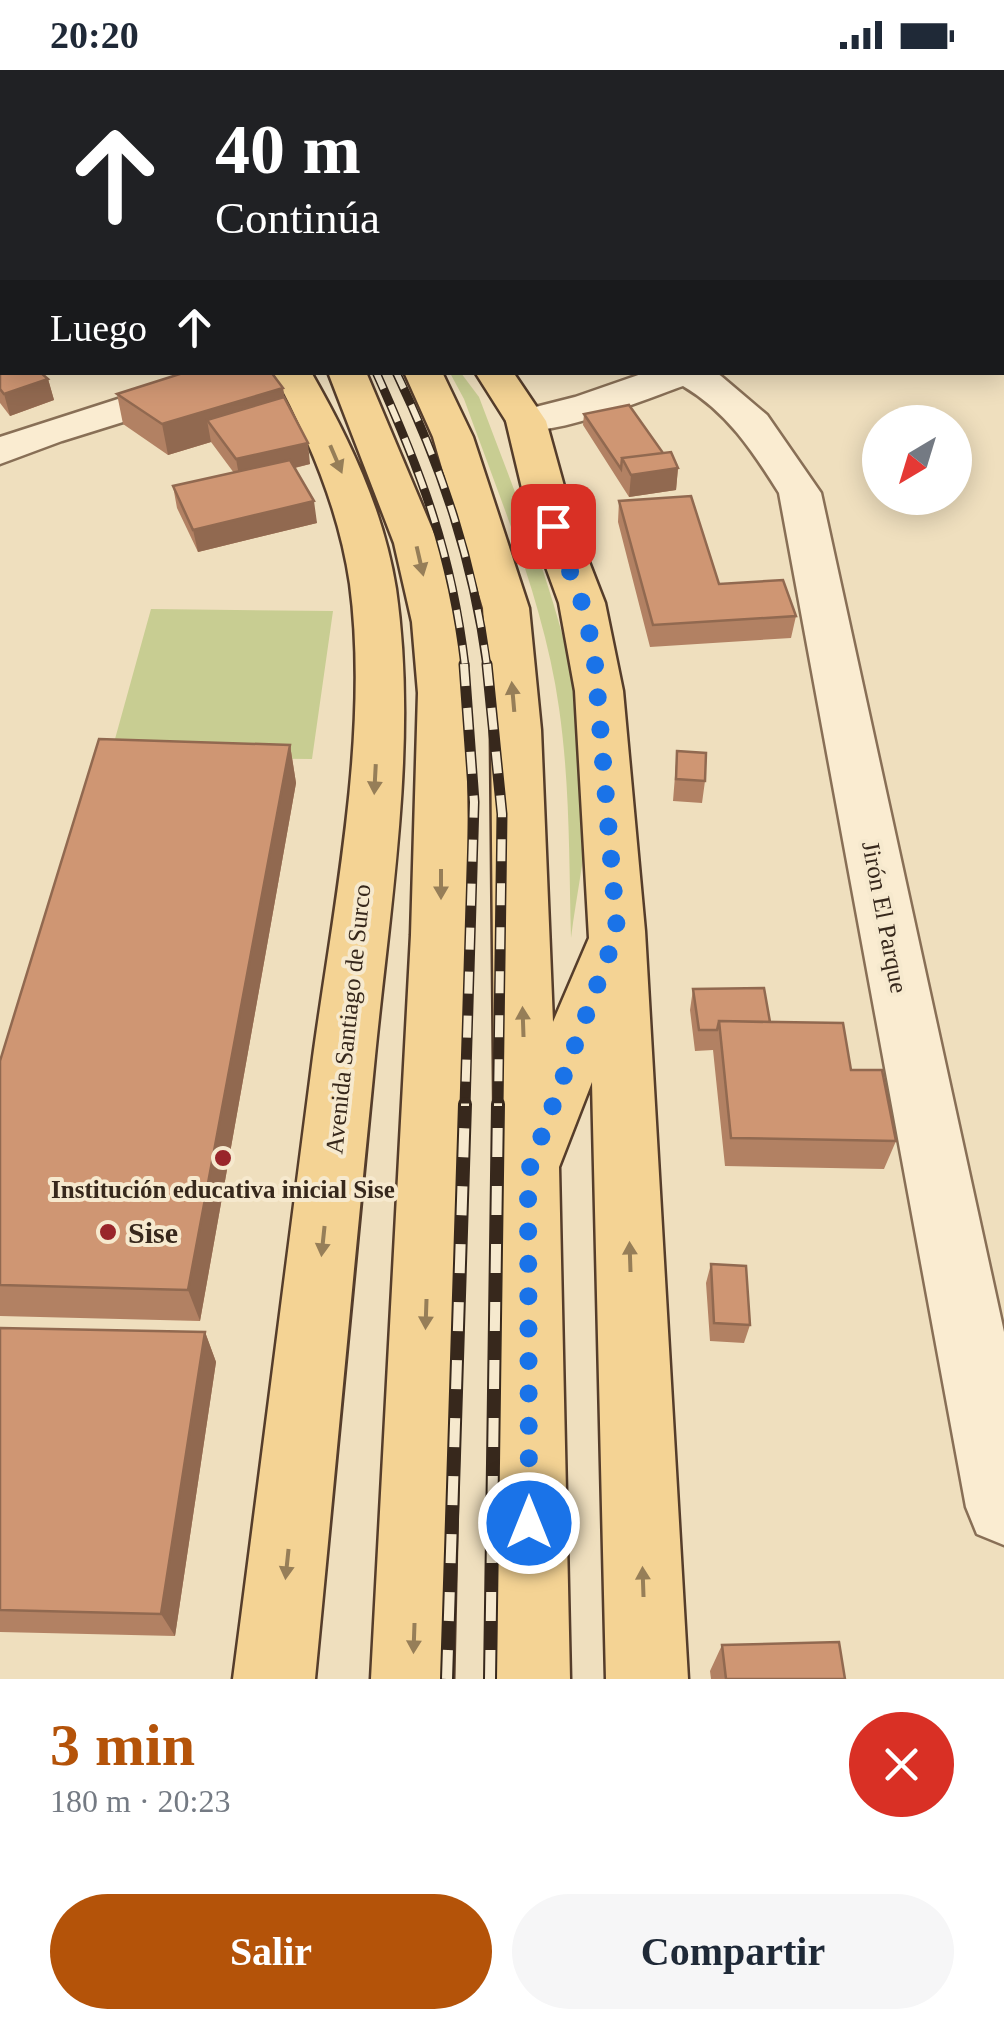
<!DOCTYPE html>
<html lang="es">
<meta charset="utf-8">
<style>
:root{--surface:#fff;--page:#f6f6f7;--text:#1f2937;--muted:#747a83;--accent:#b45309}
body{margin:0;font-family:"Times New Roman",serif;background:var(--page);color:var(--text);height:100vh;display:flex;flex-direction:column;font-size:38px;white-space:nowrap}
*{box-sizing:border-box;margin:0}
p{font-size:32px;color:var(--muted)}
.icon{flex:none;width:55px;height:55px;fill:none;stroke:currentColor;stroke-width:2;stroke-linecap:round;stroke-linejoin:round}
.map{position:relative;height:1609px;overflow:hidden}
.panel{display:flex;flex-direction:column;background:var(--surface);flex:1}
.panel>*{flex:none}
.hud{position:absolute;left:0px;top:0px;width:1005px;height:305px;box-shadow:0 5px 25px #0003;background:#202124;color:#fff;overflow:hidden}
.needle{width:65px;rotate:218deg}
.buttons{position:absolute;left:862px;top:335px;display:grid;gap:20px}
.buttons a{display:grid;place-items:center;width:110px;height:110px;border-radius:50%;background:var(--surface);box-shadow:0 5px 25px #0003;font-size:50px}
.pin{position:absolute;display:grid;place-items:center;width:85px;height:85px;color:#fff;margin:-42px;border-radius:20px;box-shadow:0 5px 15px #0006}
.me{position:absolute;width:110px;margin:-55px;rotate:0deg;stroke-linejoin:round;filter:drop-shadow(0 0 8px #0008)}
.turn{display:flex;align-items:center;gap:35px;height:210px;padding:0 50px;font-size:45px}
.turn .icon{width:130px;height:130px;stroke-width:2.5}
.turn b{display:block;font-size:70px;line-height:85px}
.then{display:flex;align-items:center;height:95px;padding:0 50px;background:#0003;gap:20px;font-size:38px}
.round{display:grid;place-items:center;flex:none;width:105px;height:105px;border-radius:52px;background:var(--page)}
.summary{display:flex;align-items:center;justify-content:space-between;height:170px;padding:0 50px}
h1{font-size:60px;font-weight:700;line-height:75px;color:var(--accent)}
.cta{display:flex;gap:20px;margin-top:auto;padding:20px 50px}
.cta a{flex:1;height:115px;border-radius:60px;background:var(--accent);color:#fff;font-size:40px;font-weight:700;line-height:115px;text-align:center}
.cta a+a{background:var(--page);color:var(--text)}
.status{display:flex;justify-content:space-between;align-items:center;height:70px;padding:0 50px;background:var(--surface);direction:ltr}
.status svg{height:28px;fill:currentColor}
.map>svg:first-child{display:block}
.green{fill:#c8cd92}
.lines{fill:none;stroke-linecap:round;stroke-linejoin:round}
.minor-casing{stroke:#886f56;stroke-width:5}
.major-casing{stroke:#553d2b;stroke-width:5}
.highway-casing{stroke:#553d2b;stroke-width:5}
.minor{fill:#faecd1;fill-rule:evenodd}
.major{fill:#f4d394;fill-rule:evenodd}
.highway{fill:#e29a4b;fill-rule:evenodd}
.rail-far2-casing{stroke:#37281c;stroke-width:9}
.rail-far1-casing{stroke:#37281c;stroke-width:11}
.rail-casing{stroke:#37281c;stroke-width:14}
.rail-far2{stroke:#f6e9ce;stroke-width:6;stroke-dasharray:18;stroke-linecap:butt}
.rail-far1{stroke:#f6e9ce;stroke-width:8;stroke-dasharray:22;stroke-linecap:butt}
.rail{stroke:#f6e9ce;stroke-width:10;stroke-dasharray:29;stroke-linecap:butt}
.wall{fill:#b28163}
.shaded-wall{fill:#916950}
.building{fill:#cf9673;stroke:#916950;stroke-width:2.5}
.oneway{fill:#967e58}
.route{stroke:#1a73e8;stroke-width:18;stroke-dasharray:0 32.4}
.poi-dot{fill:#99252a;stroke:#f6e9ce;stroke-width:4}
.labels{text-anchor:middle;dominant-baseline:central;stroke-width:8;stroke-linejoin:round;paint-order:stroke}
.street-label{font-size:25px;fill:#37281c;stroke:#f6e9ce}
.poi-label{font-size:25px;font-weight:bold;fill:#37281c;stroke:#f6e9ce}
.near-poi-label{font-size:30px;font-weight:bold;fill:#37281c;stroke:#f6e9ce;text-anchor:start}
</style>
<div class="status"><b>20:20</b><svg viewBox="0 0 49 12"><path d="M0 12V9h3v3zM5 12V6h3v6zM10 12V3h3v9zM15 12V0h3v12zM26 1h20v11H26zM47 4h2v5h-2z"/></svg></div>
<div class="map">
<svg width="1004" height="1609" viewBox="0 0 1004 1609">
<rect width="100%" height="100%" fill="#efdfbe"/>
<!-- green -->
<path class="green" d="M450 303H461L479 327C526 453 581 580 588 716 590 765 577 819 571 868 569 791 570 714 559 638 545 535 499 426 464 329Z
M151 539 333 541 312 689 110 687Z"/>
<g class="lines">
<!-- minor casing -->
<g class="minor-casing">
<path id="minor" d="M67 0H96L97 2H69Z
M1002 222H1004V244H1002Z
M1002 276H1004V299H1002Z
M202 302H263L258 310 62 371 0 394V367Z
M647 302H715L721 306 767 345 821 423 1004 1262V1475L977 1464 966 1437 779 423C752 380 727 342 683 316 643 330 551 369 512 359L506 351 512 343 575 327Z"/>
</g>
<!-- major casing -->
<g class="major-casing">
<path id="major" d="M219 0H248L249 2H221Z
M0 164H2V184H0Z
M273 302H311C350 370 384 442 396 519 418 672 390 833 375 986 354 1193 335 1401 315 1609H233C260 1402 286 1195 313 987 333 839 370 663 350 514 339 439 309 369 273 302Z
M328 302H366L438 473 458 552 466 623 469 865 453 1609H371L411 865 418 623 412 552 394 473Z
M404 302H442L473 367 529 538 541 660 553 952 589 868 575 621 559 533 531 456 506 351 475 302H513L546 351 575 456 605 533 623 621 645 861 688 1609H606L592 1012 559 1097 570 1609H488L495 1103 491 660 483 538 433 367Z"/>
</g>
<!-- highway casing -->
<g class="highway-casing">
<path id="highway" d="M118 0H146L147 2H119Z"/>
</g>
<!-- minor -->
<use href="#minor" class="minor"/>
<!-- major -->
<use href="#major" class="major"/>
<!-- highway -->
<use href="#highway" class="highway"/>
<!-- rail-far2 casing -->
<g class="rail-far2-casing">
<path id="rail-far2" d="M376 302C422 404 452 484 465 596
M396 302C442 398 473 491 487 596"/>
</g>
<!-- rail-far1 casing -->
<g class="rail-far1-casing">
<path id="rail-far1" d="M464 594 474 732 465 1036
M487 594 502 744 498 1036"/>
</g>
<!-- rail casing -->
<g class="rail-casing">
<path id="rail" d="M447 1609 465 1034
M490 1609 498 1034"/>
</g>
<!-- rail-far2 -->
<use href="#rail-far2" class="rail-far2"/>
<!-- rail-far1 -->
<use href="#rail-far1" class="rail-far1"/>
<!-- rail -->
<use href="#rail" class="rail"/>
</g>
<!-- wall -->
<path class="wall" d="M2 201V228L0 225V202Z
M0 272 48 309 54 330 10 346 0 333Z
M283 318 284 327 310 394 295 398 317 453 198 482 177 438 173 416 234 403 211 372 168 385 123 354 117 324Z
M584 344 663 383 678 398 676 420 629 427 583 355Z
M619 431 719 514 796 546 791 568 650 577 618 452Z
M290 675 296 713 200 1251 0 1246V991Z
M677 681 705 711 702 733 673 731Z
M693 919 770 952 851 1000 896 1071 884 1099 725 1096 713 980 695 981 690 940Z
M711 1194 750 1255 744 1273 710 1271 706 1213Z
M0 1258 205 1262 216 1292 175 1566 0 1562Z
M722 1575 845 1609H711L710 1601Z"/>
<!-- shaded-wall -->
<path class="shaded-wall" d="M676 0H695V2H676Z
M737 0H781L769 2H737Z
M0 43H2V86H0Z
M1004 85V117H1002V86Z
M48 309 54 330 10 346 4 324Z
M283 318 287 348 207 350 211 372 168 385 162 354Z
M308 373 310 394 240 411 236 389Z
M678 398 676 420 629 427 631 405Z
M314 431 317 453 198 482 193 460Z
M290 675 296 713 200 1251 188 1220Z
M205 1262 216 1292 175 1566 161 1544Z"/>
<!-- building -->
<path class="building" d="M18 0H61L62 2H2V43H0V3Z
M442 0H459L461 2H427Z
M568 0H638L639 1 570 2Z
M638 0H659L661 2H639Z
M1002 3H1004V85L1002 86Z
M0 272 2 274V302H40L48 309 4 324 0 319Z
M186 302H271L283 318 162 354 117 324Z
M284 327 308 373 236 389 207 350Z
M629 335 663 383 622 388 621 399 584 344Z
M671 382 678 398 631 405 622 388Z
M290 390 314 431 193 460 173 416Z
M691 426 719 514 783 510 796 546 653 555 619 431Z
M99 669 290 675 188 1220 0 1215V991Z
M677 681 706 683 705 711 676 709Z
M764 918 770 952 719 951 717 960H699L693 919Z
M719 951 843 953 851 1000H882L896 1071 731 1068Z
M711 1194 746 1196 750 1255 714 1253Z
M0 1258 205 1262 161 1544 0 1540Z
M839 1572 845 1609H726L722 1575Z"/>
<!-- one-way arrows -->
<defs><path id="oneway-solid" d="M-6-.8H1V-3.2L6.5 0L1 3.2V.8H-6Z" transform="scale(2.5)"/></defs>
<g class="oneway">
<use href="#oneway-solid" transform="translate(336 389) rotate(67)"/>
<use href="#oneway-solid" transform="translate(420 491) rotate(77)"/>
<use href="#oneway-solid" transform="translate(513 627) rotate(-95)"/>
<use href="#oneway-solid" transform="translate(375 709) rotate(93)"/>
<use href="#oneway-solid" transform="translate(441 814) rotate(90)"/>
<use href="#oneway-solid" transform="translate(523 952) rotate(-92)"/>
<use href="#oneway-solid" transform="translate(323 1171) rotate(96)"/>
<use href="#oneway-solid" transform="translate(630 1187) rotate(-92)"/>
<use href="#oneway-solid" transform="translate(426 1244) rotate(92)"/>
<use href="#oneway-solid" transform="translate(287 1494) rotate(96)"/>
<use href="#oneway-solid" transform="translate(643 1512) rotate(-92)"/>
<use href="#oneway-solid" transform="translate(414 1568) rotate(92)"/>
</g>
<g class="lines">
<!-- route -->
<path class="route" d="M529 1453 528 1103 617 861 594 582 582 533 553 456"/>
</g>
<!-- markers -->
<g class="poi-dot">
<circle cx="223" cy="1088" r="10"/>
<circle cx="108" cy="1162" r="10"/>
</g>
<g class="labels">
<!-- street labels -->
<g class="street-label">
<text transform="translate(885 847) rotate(79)">Jirón El Parque</text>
<text transform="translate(348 949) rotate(-84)">Avenida Santiago de Surco</text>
</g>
<!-- poi labels -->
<g class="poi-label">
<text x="223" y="1119">Institución educativa inicial Sise</text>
</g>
<!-- near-poi labels -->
<g class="near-poi-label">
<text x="128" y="1162">Sise</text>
</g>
</g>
</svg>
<div class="buttons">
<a><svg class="needle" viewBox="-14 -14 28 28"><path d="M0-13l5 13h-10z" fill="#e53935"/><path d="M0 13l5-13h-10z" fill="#747a83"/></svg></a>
</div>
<div class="pin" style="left:553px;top:456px;background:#d93025"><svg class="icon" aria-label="arrive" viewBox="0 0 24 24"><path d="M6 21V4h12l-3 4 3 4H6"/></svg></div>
<svg class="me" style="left:529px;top:1453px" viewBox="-20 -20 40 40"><circle r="17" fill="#1a73e8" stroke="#fff" stroke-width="3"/><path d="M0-11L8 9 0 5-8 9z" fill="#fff"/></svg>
<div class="hud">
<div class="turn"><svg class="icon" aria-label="ahead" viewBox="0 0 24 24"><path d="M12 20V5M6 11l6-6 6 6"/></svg><div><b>40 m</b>Continúa</div></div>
<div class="then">Luego<svg class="icon" aria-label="ahead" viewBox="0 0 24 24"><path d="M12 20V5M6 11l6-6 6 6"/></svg></div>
</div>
</div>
<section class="panel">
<div class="summary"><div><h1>3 min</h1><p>180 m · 20:23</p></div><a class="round" style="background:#d93025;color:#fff"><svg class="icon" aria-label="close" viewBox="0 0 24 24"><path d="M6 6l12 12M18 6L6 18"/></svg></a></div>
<div class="cta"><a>Salir</a><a>Compartir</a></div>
</section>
